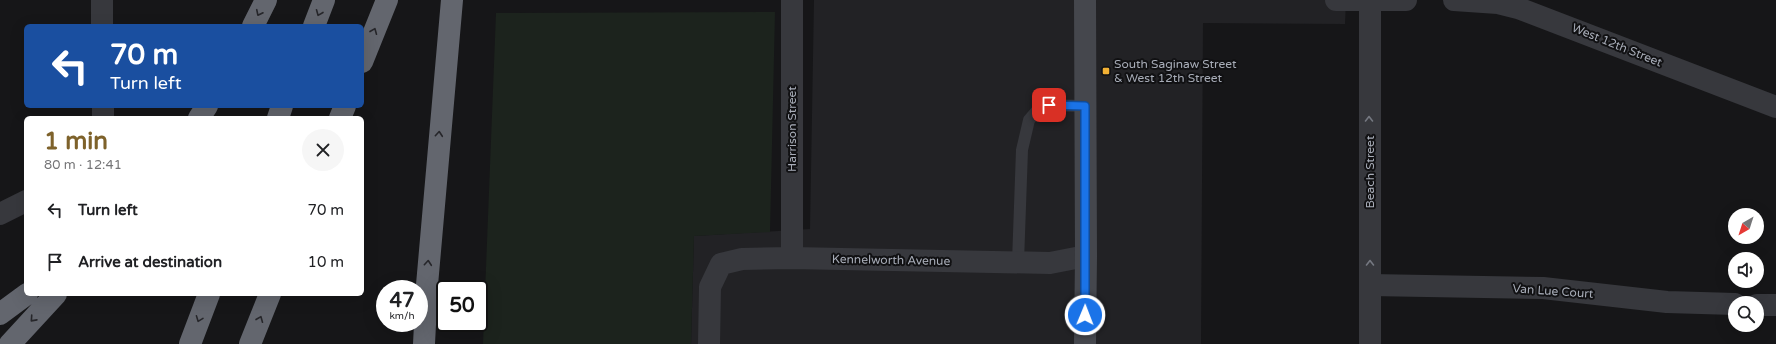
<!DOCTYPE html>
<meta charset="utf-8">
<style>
:root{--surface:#fff;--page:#f6f6f6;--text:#202124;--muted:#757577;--accent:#7e622b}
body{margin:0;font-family:"Varela Round",sans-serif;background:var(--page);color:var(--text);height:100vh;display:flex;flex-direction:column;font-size:15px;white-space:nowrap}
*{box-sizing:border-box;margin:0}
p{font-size:13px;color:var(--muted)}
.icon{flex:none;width:22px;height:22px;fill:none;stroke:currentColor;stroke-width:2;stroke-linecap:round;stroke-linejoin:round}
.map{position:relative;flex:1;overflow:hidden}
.drawer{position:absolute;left:24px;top:116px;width:340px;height:180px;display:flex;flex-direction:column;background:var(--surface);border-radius:6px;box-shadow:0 4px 16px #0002}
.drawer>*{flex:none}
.hud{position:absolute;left:24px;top:24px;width:340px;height:84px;border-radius:6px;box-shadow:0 4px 16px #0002;background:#1a4fa0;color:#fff;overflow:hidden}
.needle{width:26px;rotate:219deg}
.controls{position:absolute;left:1728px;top:208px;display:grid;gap:8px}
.controls a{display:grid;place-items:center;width:36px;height:36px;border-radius:50%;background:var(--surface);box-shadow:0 4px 16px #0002;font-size:20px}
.speed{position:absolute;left:376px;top:280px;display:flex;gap:8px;font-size:20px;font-weight:700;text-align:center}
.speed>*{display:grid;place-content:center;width:52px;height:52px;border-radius:50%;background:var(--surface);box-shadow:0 4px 16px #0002;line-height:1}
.speed small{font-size:10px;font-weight:400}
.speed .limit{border:2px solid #111;border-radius:6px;background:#fff;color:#111}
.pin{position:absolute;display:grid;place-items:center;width:34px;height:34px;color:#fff;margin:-17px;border-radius:8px;box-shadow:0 2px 6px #0006}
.me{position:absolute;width:44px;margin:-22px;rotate:1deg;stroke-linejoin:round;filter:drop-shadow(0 0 3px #0008)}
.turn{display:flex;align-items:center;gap:14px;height:84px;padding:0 20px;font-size:18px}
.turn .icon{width:52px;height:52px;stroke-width:2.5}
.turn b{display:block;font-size:28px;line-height:34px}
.round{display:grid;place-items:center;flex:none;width:42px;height:42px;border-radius:21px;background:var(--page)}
.headline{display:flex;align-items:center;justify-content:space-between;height:68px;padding:0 20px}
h1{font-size:24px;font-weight:800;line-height:30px;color:var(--accent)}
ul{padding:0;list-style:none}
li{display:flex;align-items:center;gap:12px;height:52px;padding:0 20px}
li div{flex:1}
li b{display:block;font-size:15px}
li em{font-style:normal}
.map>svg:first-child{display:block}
.built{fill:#222225}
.green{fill:#1c231d}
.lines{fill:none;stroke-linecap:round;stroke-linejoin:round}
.service{stroke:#37383d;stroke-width:12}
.minor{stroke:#37383d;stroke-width:22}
.tertiary{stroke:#37383d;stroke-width:22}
.secondary{stroke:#45474d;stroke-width:22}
.motorway{stroke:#63666e;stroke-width:22}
.oneway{stroke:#26262a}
.oneway2{stroke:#757881}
.route-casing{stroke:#114b97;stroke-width:10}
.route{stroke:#1a73e8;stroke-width:7}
.poi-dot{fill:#f2b134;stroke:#111113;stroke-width:1.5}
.labels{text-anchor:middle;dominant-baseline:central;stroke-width:4;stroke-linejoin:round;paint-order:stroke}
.street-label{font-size:12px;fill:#a8adb8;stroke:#111113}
.poi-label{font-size:12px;fill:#a8adb8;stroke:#111113;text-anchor:start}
</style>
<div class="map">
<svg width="1776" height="344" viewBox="0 0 1776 344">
<rect width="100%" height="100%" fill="#161618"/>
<!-- built -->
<path class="built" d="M814 0H1346L1345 24 1203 23 1201 344H691L694 236 810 229Z"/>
<!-- green -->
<path class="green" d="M775 12 770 232 694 236 691 344H483L496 13Z"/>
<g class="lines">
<!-- service -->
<path class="service" d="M1018 262 1022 150 1029 120 1042 105 1085 106"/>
<!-- minor -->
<path class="minor" d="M102 0V26
M103 106V118
M0 214 26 201
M792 258V0
M1370 285 1543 288 1667 302 1735 304
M1757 305H1776
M709 344 710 287 721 264 742 259 792 258 1050 263 1086 256"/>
<!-- tertiary -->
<path class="tertiary" d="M1336 0H1406
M1370 0V344
M1454 0 1498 3 1518 8 1776 107"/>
<!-- secondary -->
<path class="secondary" d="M1085 344 1086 256 1085 0"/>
<!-- motorway -->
<path class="motorway" d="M253 26 266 0
M314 26 324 0
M362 62 387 0
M199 118 207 106
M278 118 282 106
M340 118 345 106
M0 314 27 294
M10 344 56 294
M190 344 209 294
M250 344 270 294
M424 344 427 285 452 0"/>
</g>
<!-- one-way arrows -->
<defs><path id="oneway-chevron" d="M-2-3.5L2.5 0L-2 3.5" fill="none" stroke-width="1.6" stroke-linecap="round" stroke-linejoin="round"/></defs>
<g class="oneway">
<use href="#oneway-chevron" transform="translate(259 13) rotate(116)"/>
<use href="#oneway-chevron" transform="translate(319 13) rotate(112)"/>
<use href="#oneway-chevron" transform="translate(374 31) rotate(-68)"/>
<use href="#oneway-chevron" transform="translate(439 134) rotate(-85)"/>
<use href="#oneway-chevron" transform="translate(428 263) rotate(-85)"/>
<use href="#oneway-chevron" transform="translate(33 319) rotate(132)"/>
<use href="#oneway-chevron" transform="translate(199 319) rotate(111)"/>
<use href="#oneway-chevron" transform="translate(260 319) rotate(-68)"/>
</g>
<g class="oneway2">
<use href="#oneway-chevron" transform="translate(1369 119) rotate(-90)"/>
<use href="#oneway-chevron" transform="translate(1370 263) rotate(-90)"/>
</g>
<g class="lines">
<!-- route casing -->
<g class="route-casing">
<path id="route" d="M1049 105 1085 106V315"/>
</g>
<!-- route -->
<use href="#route" class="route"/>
</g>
<!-- markers -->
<rect class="poi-dot" x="1102" y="67" width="8" height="8" rx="2"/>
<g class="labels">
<!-- street labels -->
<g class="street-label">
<text transform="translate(1617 45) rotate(22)">West 12th Street</text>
<text transform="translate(792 129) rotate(-90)">Harrison Street</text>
<text transform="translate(1370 172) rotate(-90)">Beach Street</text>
<text transform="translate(891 260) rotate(1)">Kennelworth Avenue</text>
<text transform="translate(1553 291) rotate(4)">Van Lue Court</text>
</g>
<!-- poi labels -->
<g class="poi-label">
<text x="1114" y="64">South Saginaw Street<tspan x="1114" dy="14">&amp; West 12th Street</tspan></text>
</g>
</g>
</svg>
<div class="controls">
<a><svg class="needle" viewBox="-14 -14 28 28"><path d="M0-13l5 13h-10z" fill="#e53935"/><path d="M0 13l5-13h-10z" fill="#757577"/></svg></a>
<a><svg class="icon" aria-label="sound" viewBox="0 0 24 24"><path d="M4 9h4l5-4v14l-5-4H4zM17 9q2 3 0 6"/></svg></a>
<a><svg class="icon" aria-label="search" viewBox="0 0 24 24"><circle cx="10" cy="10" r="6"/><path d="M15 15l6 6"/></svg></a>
</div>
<div class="speed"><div>47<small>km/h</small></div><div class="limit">50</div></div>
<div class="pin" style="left:1049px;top:105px;background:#d93025"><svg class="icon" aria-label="arrive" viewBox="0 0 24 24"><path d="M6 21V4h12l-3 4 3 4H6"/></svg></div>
<svg class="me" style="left:1085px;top:315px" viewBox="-20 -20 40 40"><circle r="17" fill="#1a73e8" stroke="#fff" stroke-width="3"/><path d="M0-11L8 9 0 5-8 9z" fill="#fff"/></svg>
<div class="hud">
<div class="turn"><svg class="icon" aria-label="left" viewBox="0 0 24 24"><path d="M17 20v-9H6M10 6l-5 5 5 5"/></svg><div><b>70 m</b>Turn left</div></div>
</div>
<section class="drawer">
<div class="headline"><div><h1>1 min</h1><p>80 m · 12:41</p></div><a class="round"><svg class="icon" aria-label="close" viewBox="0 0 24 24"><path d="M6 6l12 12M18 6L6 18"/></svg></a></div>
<ul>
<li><svg class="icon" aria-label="left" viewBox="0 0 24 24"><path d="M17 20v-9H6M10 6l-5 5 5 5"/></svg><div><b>Turn left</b></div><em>70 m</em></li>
<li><svg class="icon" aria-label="arrive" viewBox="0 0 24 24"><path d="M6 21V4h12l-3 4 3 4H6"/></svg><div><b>Arrive at destination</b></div><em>10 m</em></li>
</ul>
</section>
</div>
